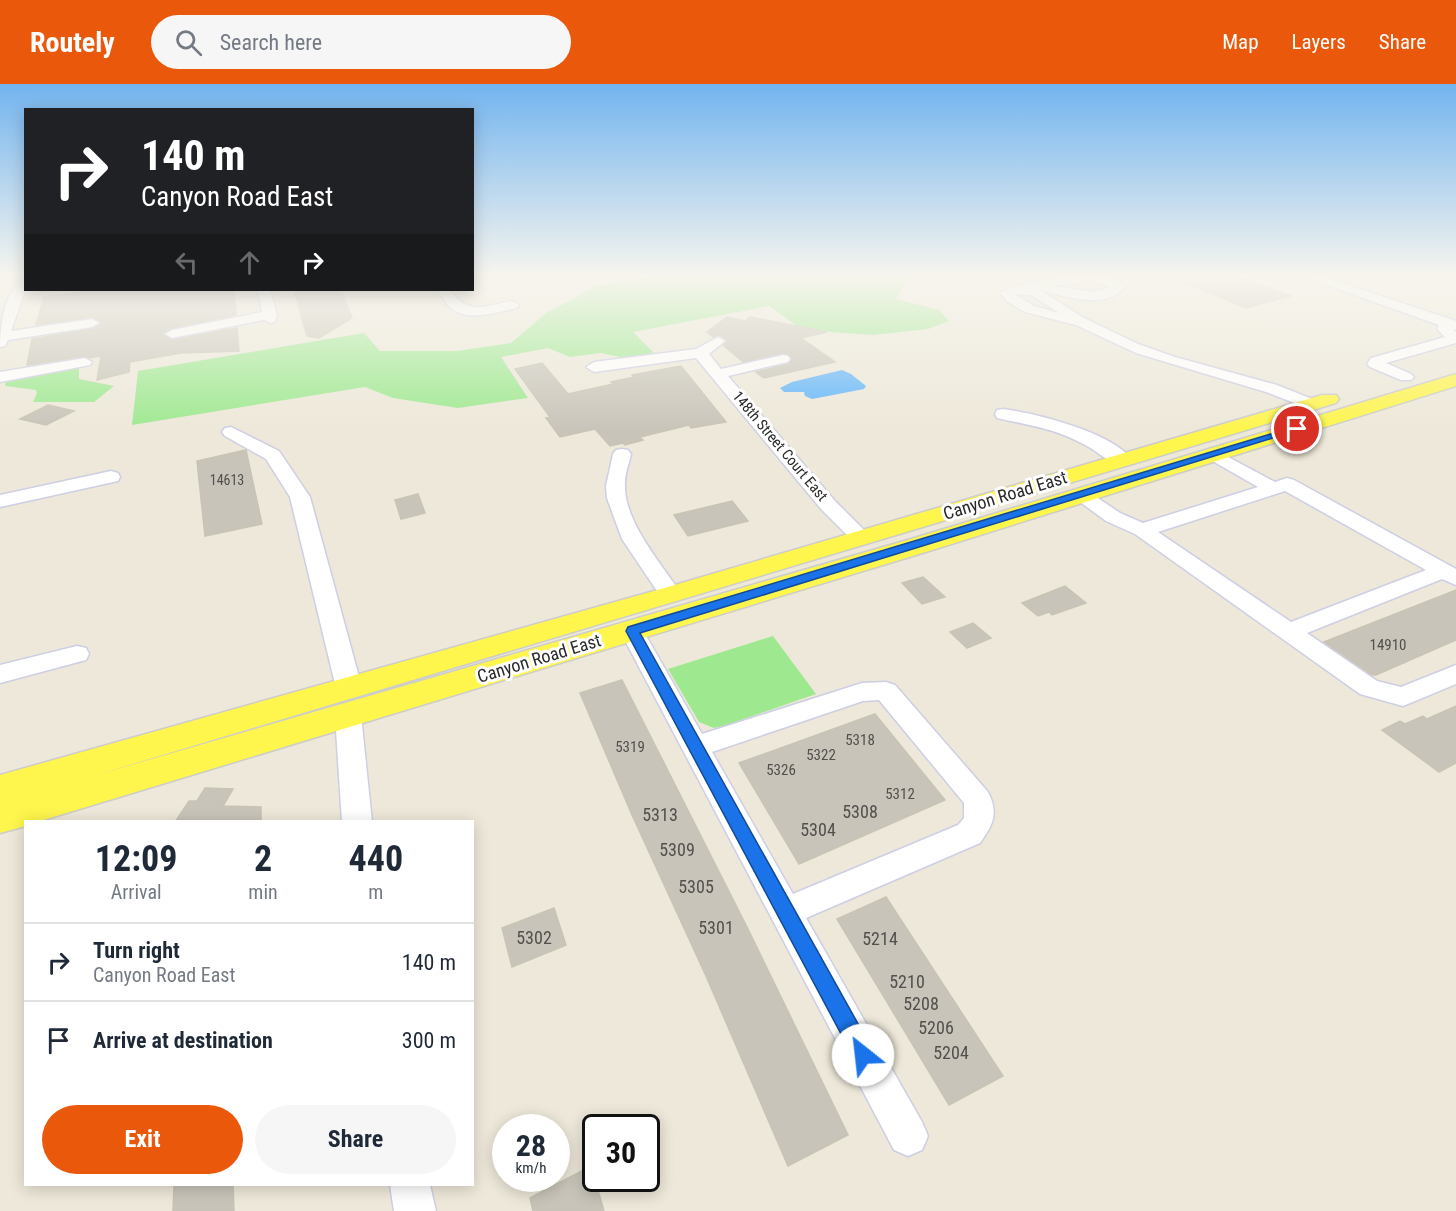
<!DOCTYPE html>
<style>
:root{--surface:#fff;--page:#f6f6f7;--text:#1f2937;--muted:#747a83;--line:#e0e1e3;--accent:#ea580c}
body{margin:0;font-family:"Roboto Condensed",sans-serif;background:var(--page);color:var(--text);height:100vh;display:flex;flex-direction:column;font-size:22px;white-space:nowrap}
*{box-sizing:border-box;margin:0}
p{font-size:20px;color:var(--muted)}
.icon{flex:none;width:33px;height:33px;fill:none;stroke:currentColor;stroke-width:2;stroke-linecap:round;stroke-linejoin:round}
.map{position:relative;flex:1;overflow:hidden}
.sheet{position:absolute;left:24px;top:736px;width:450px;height:366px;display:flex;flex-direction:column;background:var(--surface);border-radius:0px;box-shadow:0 3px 15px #0003}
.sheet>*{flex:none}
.guide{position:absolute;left:24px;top:24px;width:450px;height:183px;border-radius:0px;box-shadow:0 3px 15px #0003;background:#202124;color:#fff;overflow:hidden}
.speed{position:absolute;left:492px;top:1030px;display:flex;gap:12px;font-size:30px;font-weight:700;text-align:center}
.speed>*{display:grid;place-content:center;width:78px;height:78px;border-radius:50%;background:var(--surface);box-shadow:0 3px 15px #0003;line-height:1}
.speed small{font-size:15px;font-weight:400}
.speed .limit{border:3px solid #111;border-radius:9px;background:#fff;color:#111}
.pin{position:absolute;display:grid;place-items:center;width:51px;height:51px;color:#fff;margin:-26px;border:3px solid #fff;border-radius:50%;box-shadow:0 2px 6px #0007}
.me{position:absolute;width:66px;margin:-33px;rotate:331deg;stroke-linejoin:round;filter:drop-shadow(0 0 4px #0008)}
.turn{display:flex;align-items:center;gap:21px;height:126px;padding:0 18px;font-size:27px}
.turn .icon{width:78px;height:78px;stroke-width:2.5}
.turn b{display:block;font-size:42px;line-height:51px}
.lanes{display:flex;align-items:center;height:57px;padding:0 18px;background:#0003;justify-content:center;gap:30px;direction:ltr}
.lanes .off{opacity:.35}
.eta{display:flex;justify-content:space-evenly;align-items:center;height:102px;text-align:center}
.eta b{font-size:36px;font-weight:700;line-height:42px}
.cta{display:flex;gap:12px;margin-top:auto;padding:12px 18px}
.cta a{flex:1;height:69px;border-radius:36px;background:var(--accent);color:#fff;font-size:24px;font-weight:700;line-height:69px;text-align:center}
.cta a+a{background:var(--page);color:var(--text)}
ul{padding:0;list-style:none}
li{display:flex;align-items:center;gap:18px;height:78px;padding:0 18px;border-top:2px solid var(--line)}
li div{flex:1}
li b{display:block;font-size:22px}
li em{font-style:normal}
header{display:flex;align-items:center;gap:36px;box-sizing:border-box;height:84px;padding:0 30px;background:var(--accent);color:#fff}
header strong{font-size:28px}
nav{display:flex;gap:33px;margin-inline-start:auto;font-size:21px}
.search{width:420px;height:54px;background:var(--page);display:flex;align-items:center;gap:15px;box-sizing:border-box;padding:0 21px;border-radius:33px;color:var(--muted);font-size:22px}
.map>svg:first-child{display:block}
.green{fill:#9ee990}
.water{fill:#61b5fa}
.building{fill:#c8c4b9;stroke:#c8c4b3;stroke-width:1.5}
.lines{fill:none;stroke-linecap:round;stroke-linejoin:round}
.minor-casing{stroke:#cecee4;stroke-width:3}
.major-casing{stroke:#ccc;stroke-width:3}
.minor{fill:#fff;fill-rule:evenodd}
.major{fill:#fef54d;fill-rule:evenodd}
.route{fill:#1a73e8;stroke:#114b97;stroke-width:1.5}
.labels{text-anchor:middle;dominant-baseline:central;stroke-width:6;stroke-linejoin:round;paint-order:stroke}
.far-number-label{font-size:14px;fill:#51504d}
.far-street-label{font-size:15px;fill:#292929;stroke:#fff}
.number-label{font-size:15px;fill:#51504d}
.street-label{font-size:18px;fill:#292929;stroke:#fff}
.near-number-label{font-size:18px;fill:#51504d}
</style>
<header>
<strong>Routely</strong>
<div class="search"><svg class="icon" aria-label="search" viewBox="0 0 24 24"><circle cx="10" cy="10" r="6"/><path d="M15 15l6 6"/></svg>Search here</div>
<nav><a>Map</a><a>Layers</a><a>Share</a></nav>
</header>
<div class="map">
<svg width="1456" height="1127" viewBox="0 0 1456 1127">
<rect width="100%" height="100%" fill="#ede8d9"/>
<!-- green -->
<path class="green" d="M642 190H911L896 215 939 226 949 237 928 245 873 251 803 246 769 222 633 248 655 270 620 273 601 269 570 273 548 264 501 273 528 314 458 324 393 314 365 303 132 341 138 287 364 249 380 267H457L511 259 546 229 597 202 646 194Z
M79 283V295L114 302 94 318H33L37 309 36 306 5 302 6 295Z
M773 552 816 610 724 642 714 644 699 638 668 585Z"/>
<!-- water -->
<path class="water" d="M842 286 851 290 866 302 864 305 812 315 805 312 804 308H784L780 304 792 298Z"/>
<!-- building -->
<path class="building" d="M1163 190H1229L1291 212 1246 224Z
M94 206H234L236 231 172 244 163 251 172 256 237 244 239 267 181 269 130 278 129 288 97 296 101 272 89 274 85 272 27 281 32 255 92 245 101 240 92 233 36 241 44 213Z
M294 206H341L352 234 319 254 307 252Z
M727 233 745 237 750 233 827 248 801 254 835 278 764 294 756 288 789 280 792 274 788 270 783 269 743 278 723 261 726 255 719 251 713 253 707 248Z
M542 279 568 310 613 300 611 298 634 293 632 291 681 282 726 338 691 344 689 341 640 353 643 356 625 361 623 359 610 362 595 345 560 353 546 334 550 333 515 285Z
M48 321 74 327 46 341 20 335Z
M246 366 262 440 205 452 197 377Z
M418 410 425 429 401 435 395 416Z
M732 417 748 437 688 452 674 431Z
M923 493 945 513 922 520 902 499Z
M1065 502 1086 519 1052 531 1049 528 1038 532 1022 519Z
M1456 506V556L1376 591H1372L1324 558Z
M973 539 991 554 967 564 950 548Z
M622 596 747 843 848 1051 788 1082 706 892 632 731 580 609Z
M1456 622V679L1439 688 1382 646 1400 637 1405 640 1423 632 1427 635Z
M875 630 945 716 799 780 739 679Z
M205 704 233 705 223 722 261 723V738H175L189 717H197Z
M886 813 1003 992 949 1021 837 835Z
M554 824 566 861 512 883 502 844Z
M591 1082 604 1127H533L530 1114Z
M174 1101H233L234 1127H173Z"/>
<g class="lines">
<!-- minor casing -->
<g class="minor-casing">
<path id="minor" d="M1098 190 1113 194 1125 203C1105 227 1065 212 1040 206L1084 234 1138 260 1175 273 1277 301 1317 317 1319 320 1317 323H1305L1266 308 1136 269 1076 241 1025 228 1008 218 1000 209 1012 203 1059 193ZM1085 197 1097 198 1111 203 1093 208 1054 202ZM1015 210 1031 211 1059 229 1034 222Z
M1296 190H1315L1456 237V246L1453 245 1456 248V259L1386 279 1411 290 1414 293 1411 296H1401L1370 283 1367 280 1371 274 1445 253 1437 245 1439 241Z
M19 203 25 207 11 247 92 235 99 239 92 243 8 256 5 262 0 263C0 249 3 208 19 203Z
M258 206H270L277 231 275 238 270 239 264 236 172 254 165 250 172 246 262 228Z
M438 206H450C469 232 484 222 512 217L519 221 517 224C498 228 469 238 452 225 446 220 442 212 438 206Z
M718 253 725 257 709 270 721 285 783 271 788 272 790 275 788 278 728 292 835 417 868 450 871 454 868 458 861 460 854 458 821 425 696 274 594 288 586 283 594 278 696 265Z
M85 274 92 278 90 281 0 298V288Z
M1003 325C1035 329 1114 349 1132 376L1129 380C1114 384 1100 369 1087 362 1054 344 1032 342 997 334L995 330 997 326Z
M231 343 279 367 310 413 362 604 358 610 349 613 340 610 336 604 290 413 266 375 225 352 222 348 225 344Z
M622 365 628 366 631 370C629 380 624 392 625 403 625 439 663 482 682 511L679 516 671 518 663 516 622 455 607 414 606 402 613 370 616 366Z
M1215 366 1275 398 1287 394 1294 396 1456 485V501L1442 495 1307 549 1377 597 1401 603 1456 581V600L1403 622 1360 610 1135 450 1106 437 1072 412 1075 408H1089L1120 429 1143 439 1258 403 1209 375 1206 371 1209 367ZM1285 407 1426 486 1291 538 1158 448Z
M111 387 118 389 120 393 118 397 0 423V411Z
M632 539 640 541 702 650 862 599 886 598 895 601 988 708C999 729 993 741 980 759L806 834 922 1038 928 1052 922 1066 908 1072 894 1066 620 547 624 541ZM879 616 964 719V734L958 741 793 810 712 668 863 617Z
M77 562 86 564 89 570 86 576 0 599V581Z
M348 621 357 624 361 631 372 738H342L335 631 339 624Z
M390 1101H430L436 1127H394Z"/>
</g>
<!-- major casing -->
<g class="major-casing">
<path id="major" d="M1456 290V302L929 467 37 738H26V742L0 749V691L661 505 1322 311H1336L1339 315 1336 319 93 692 911 455Z"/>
</g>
<!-- minor -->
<use href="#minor" class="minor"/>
<!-- major -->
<use href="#major" class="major"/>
</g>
<!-- sky -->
<linearGradient id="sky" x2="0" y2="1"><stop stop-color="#72b4ef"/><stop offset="0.55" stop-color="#f7f5ee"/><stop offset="1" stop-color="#f7f5ee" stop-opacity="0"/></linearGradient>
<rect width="1456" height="348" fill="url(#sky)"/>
<!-- route -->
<path class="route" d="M1294 343 1302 345 640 549 871 963 874 971 871 978 863 981 856 978 626 547 628 543Z"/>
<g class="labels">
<!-- far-number labels -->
<g class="far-number-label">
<text x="227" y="396">14613</text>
</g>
<!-- far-street labels -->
<g class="far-street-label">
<text transform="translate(780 362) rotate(50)">148th Street Court East</text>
</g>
<!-- number labels -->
<g class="number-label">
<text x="1388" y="561">14910</text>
<text x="860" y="656">5318</text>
<text x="630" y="663">5319</text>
<text x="821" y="671">5322</text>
<text x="781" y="686">5326</text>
<text x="900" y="710">5312</text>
</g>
<!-- street labels -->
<g class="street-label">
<text transform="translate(1005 411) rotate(-17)">Canyon Road East</text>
<text transform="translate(539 574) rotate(-17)">Canyon Road East</text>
</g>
<!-- near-number labels -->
<g class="near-number-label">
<text x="860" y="727">5308</text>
<text x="660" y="730">5313</text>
<text x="818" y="745">5304</text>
<text x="677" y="765">5309</text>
<text x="696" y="802">5305</text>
<text x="716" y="843">5301</text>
<text x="534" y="853">5302</text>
<text x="880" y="854">5214</text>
<text x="907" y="897">5210</text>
<text x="921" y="919">5208</text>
<text x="936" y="943">5206</text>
<text x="951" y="968">5204</text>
</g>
</g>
</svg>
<div class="speed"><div>28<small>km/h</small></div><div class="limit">30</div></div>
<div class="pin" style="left:1297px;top:345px;background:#d93025"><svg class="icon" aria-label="arrive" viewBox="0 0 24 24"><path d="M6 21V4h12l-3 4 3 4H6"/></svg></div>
<svg class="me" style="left:863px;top:971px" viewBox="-20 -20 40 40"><circle r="19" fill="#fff"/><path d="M0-13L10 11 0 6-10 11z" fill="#1a73e8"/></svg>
<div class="guide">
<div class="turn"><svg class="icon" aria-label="right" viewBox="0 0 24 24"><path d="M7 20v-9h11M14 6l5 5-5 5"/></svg><div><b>140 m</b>Canyon Road East</div></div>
<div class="lanes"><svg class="icon off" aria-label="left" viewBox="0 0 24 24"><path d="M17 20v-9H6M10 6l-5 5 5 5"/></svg><svg class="icon off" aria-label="ahead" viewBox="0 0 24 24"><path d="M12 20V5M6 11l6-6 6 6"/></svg><svg class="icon" aria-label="right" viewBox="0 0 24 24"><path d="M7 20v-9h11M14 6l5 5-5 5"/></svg></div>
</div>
<section class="sheet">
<div class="eta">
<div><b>12:09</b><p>Arrival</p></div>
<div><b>2</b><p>min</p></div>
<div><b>440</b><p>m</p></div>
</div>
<ul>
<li><svg class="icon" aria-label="right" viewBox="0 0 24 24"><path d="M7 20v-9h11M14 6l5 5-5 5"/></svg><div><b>Turn right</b><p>Canyon Road East</p></div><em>140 m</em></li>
<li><svg class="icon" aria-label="arrive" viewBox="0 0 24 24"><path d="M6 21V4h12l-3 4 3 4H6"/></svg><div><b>Arrive at destination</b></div><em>300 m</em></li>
</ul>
<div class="cta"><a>Exit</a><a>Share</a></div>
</section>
</div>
